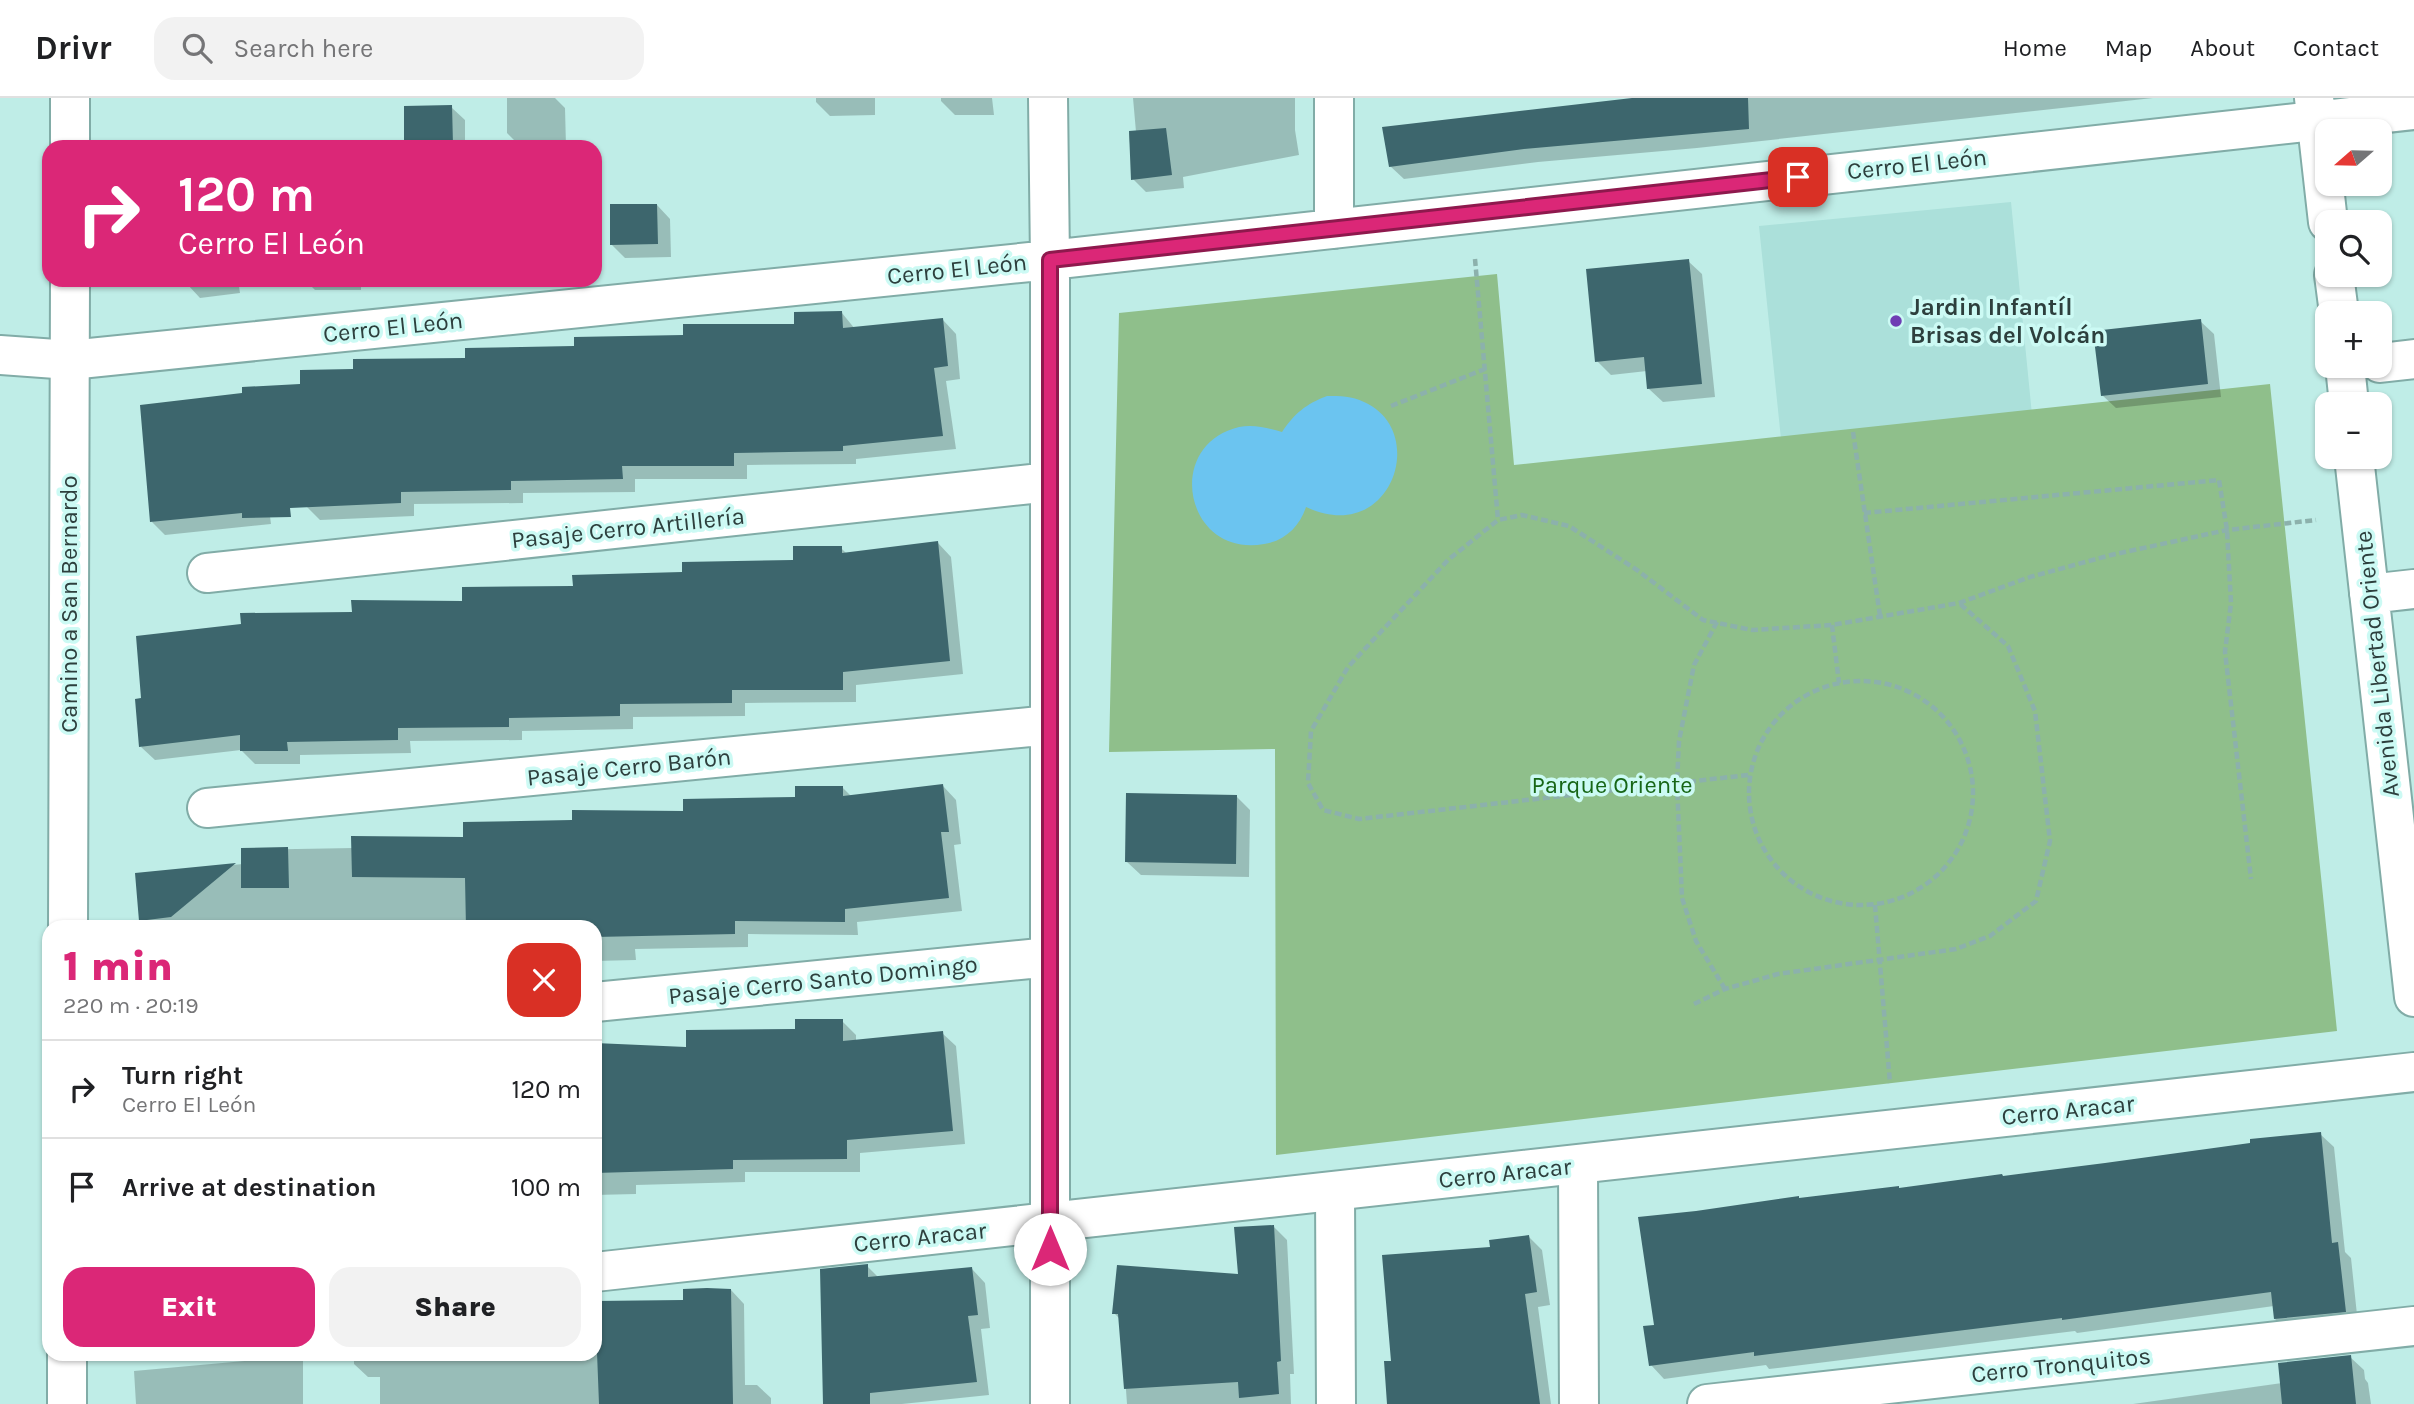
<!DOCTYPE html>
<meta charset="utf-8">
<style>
:root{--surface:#fff;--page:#f2f2f2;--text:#202124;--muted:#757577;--line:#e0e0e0;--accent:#db2777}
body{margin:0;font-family:Karla,sans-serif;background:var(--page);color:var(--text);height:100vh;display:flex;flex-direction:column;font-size:26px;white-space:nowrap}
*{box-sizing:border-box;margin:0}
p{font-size:23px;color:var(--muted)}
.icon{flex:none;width:38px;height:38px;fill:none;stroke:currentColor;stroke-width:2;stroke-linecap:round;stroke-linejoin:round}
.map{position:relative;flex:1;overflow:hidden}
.sheet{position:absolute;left:42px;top:822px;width:560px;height:441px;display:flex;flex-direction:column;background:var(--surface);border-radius:21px;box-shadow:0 2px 5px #0004}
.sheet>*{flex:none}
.top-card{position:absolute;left:42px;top:42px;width:560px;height:147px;border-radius:21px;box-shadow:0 2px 5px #0004;background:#db2777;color:#fff;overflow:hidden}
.needle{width:46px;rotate:250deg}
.tools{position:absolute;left:2315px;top:21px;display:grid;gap:14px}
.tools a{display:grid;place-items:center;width:77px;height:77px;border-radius:14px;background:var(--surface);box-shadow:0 2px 5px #0004;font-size:35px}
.pin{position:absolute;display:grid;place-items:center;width:60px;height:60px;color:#fff;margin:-30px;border-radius:14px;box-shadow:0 4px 10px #0006}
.me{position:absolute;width:77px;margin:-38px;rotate:0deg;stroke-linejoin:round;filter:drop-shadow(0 0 5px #0008)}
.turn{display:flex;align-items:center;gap:24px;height:147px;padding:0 21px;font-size:32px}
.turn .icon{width:91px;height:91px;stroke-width:2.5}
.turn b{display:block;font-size:49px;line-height:60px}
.round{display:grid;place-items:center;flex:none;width:74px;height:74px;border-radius:21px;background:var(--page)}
.summary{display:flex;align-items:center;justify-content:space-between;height:119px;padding:0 21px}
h1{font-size:42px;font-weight:800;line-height:52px;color:var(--accent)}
.cta{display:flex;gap:14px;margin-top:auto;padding:14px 21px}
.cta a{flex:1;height:80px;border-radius:21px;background:var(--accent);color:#fff;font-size:28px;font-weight:800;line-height:80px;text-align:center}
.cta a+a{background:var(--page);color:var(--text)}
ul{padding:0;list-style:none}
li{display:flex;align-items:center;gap:21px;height:98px;padding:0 21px;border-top:2px solid var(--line)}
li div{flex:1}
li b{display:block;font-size:26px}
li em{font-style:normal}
header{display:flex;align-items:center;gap:42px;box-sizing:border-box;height:98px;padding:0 35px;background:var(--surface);border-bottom:2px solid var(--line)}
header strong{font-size:33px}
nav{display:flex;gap:38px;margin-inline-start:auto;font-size:24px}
.search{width:490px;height:63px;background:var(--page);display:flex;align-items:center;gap:18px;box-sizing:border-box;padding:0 24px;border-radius:21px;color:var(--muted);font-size:26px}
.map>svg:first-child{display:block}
.built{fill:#abe0da}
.green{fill:#8fbf8b}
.water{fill:#6bc4f0}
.shadow{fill:#0003}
.building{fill:#3d666d}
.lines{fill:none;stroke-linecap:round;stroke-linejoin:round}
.minor-casing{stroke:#81aca7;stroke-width:42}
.tertiary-casing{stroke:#81aca7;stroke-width:42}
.path{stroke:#8cb1ac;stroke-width:4.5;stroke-dasharray:7 3.5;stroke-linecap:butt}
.minor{stroke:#fff;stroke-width:38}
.tertiary{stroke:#fff;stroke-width:38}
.route-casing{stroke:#8e194d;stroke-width:18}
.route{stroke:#db2777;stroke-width:12}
.poi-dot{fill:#6f3db4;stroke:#ccfaf4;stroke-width:2.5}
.labels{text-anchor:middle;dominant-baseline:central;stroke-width:7;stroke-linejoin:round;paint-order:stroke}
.street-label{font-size:24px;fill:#2d3f3d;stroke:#ccfaf4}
.poi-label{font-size:24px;font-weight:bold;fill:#2d3f3d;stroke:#ccfaf4;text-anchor:start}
.park-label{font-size:24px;fill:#176616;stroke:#ccfaf4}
</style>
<header>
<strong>Drivr</strong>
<div class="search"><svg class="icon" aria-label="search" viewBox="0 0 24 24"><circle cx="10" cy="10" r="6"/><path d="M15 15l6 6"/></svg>Search here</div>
<nav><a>Home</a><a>Map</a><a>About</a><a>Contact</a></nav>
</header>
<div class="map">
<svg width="2414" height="1306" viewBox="0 0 2414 1306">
<rect width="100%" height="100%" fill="#bfede7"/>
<!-- built -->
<path class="built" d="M2011 104 2032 317 1781 341 1759 128Z"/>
<!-- green -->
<path class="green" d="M1497 176 1514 367 2270 286 2337 933 1276 1057 1275 651 1109 654 1119 215Z"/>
<!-- water -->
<path class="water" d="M1327 298C1340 298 1352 298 1364 304 1430 333 1391 449 1306 409 1300 428 1285 443 1264 446 1185 460 1163 347 1239 329 1254 326 1268 330 1282 334 1295 315 1306 306 1327 298Z"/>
<!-- shadow -->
<path class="shadow" d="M507 0H555L565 10 566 48 521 49 507 35Z
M816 0H875V17L830 18 816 4Z
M941 0H992L994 17H955L941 3Z
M1133 0H1295V32L1299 57 1183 79 1184 90 1146 94 1133 81 1129 35 1136 34Z
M1647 0H2153L1697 50 1538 64 1404 81 1390 68Z
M451 9 465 22V49L406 48Z
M657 107 670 121 671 159 625 160 611 146Z
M1688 163 1702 176 1715 299 1663 304 1649 291 1647 273 1611 277 1597 263Z
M187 182H238L240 195 200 200 187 186Z
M305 182H361V192H315Z
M842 215 855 231 943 222 956 236 960 281 946 283 956 351 856 361V366L747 367V381H635V394L523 395V405L414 406V418L320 422 306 408 355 273 796 228Z
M2200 223 2214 236 2221 299 2116 310 2102 297Z
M256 310 271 426 165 437 152 424Z
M938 445 951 459 963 576 856 587V604L745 605V618L633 619V631L522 633V642L410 643 411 655 300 657V666H255L241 652 155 662 141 649 353 516 464 505 795 463 841 450 847 456Z
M943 688 956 702 961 746 954 747 962 813 857 824 858 837 748 836V849L635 851 636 862 595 863V830H141L136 776 243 766 242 752 353 750 465 741 574 724 685 715 797 701 842 689 852 699Z
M1237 699 1250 712 1249 779 1141 777 1127 764Z
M842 923 856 937V943L942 935 956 948 965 1046 860 1055V1074H745V1084L636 1087V1096L595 1097V948L688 951Z
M2320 1036 2334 1049 2345 1154 2351 1160 2358 1226 2289 1234 2275 1221 2274 1208 2077 1235 2075 1233 1769 1271 1766 1267 1664 1281 1651 1267 1656 1228 1800 1102 2004 1080Z
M1273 1128 1287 1142 1294 1276H1290L1291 1306H1127L1121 1222 1114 1215 1240 1178Z
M1529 1139 1542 1152 1550 1207 1538 1209 1551 1306H1388L1393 1264 1492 1151Z
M867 1168 879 1180 972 1171 985 1185 990 1230 981 1231 989 1297 902 1306H823Z
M731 1192 744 1206 745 1287H757L771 1300V1306H380V1279H368L354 1266V1256H595V1204L685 1203Z
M243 1256H303V1306H136L134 1273 244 1263Z
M2350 1259 2364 1272 2365 1281 2368 1285 2371 1306H2133L2282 1285Z"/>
<!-- building -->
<path class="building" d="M1632 0H1748L1749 31 1524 51 1389 69 1382 29Z
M452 7 453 47 404 48V8Z
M1166 30 1172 77 1131 82 1129 33Z
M610 106H657L658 146 610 147Z
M1689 161 1702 286 1647 291 1644 259 1595 264 1586 171Z
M842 213 843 230 943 220 948 268 934 270 943 338 843 348V353L734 355V368H622L623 381 511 383V392L401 394V405L290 410 291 419 242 420V415L150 424 140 307 242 295V289L300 286V272L353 271V261L465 260V250L574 248V239L683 237V226H794V214Z
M2201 221 2208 286 2101 298 2093 233Z
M938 443 950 563 843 574V592H732V605L620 606V618L509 620V629L398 630V642L287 644 288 653H240V637L139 649 135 601 141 600 136 538 241 526 240 515 352 514 351 502 462 503V489L573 488 572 477 682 474V464L793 462V448H842V455Z
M943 686 949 734H941L949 800 845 811V824L735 823V836L595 839V830H466L465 780 352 779 351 738 463 739V724L572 722V712L683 713V701L795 699V688H843V698Z
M1126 695 1237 697 1236 766 1125 764Z
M288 749 289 790H241V750Z
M236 765 171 819 139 823 135 775Z
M795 921H843V943L943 933 953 1033 847 1042V1061L733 1062V1071L595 1075V945L686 949V932L795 931Z
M2321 1034 2332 1145 2338 1144 2346 1214 2274 1221 2271 1194 2062 1222V1220L1754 1258V1254L1649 1268 1643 1228 1654 1227 1638 1119 1696 1113 1799 1098V1100L1899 1088V1090L2002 1076 2003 1078 2105 1065 2250 1045V1041Z
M1274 1127 1281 1263 1277 1264 1279 1296 1239 1300 1238 1284 1124 1291 1118 1216H1112L1117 1167 1238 1176 1234 1129Z
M1529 1137 1537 1194 1525 1196 1540 1306H1387L1384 1263H1391L1382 1157 1490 1149 1489 1142Z
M868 1166V1179L972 1169 978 1217 968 1218 977 1284 870 1295V1306H823L820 1171Z
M707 1190 731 1191 733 1306H599L595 1203 683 1202V1191Z
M2351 1257 2356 1306H2282L2278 1265Z"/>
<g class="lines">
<!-- minor casing -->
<g class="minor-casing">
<path id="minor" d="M1048 0 1050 162V1306
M1334 0V131
M2314 0 2328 124
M2334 177 2339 215
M0 257 70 262 1050 162 2414 12
M2380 265 2414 261
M2345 268 2349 306
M2354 359 2414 899
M207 475 1050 384
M2369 496 2414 491
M207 710 1050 627
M595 904 1050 859
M1578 1067 1579 1306
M1335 1094 1336 1306
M1707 1306 2414 1228"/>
</g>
<!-- tertiary casing -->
<g class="tertiary-casing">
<path id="tertiary" d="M70 49V0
M68 830 70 182
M595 1174 2414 974
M67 1306V1256"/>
</g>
<!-- path -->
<path class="path" d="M1475 161 1498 422
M1391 308 1485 271
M1853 334 1880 518
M1864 415 2219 382 2227 432 2231 505 2225 554 2251 781
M1717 524 1694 567 1679 643 1677 685 1682 800 1696 843 1725 891
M1832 527 1839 585
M1749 695a112 112 0 1 1 224 0a112 112 0 1 1-224 0Z
M1748 677 1359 721 1323 712 1308 685 1311 633 1348 569 1448 462 1498 422 1522 417 1569 428 1637 472 1703 522 1752 532 1832 527 1959 505 2030 479 2111 457 2227 432 2316 422
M1875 807 1890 985
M1694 906 1725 891 1778 876 1956 851 1990 838 2036 803 2050 743 2035 613 2008 548 1959 505"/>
<!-- minor -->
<use href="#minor" class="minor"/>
<!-- tertiary -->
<use href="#tertiary" class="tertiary"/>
</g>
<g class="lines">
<!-- route casing -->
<g class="route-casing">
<path id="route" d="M1050 1151V162L1798 79"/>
</g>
<!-- route -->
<use href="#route" class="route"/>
</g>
<!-- markers -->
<circle class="poi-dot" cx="1896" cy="223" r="7"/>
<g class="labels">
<!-- street labels -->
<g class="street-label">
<text transform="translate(1917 66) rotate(-6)">Cerro El León</text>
<text transform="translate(957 171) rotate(-6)">Cerro El León</text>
<text transform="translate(393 229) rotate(-6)">Cerro El León</text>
<text transform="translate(628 430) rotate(-6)">Pasaje Cerro Artillería</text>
<text transform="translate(69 506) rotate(-90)">Camino a San Bernardo</text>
<text transform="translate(2377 566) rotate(-96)">Avenida Libertad Oriente</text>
<text transform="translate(629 669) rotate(-6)">Pasaje Cerro Barón</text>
<text transform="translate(823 882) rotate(-6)">Pasaje Cerro Santo Domingo</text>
<text transform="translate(2068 1012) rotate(-6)">Cerro Aracar</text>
<text transform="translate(1505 1075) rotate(-6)">Cerro Aracar</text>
<text transform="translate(920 1139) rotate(-6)">Cerro Aracar</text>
<text transform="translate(2061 1267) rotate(-6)">Cerro Tronquitos</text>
</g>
<!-- poi labels -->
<g class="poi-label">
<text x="1910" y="209">Jardin Infantíl<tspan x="1910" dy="28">Brisas del Volcán</tspan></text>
</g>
<!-- park labels -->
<g class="park-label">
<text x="1612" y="687">Parque Oriente</text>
</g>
</g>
</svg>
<div class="tools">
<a><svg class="needle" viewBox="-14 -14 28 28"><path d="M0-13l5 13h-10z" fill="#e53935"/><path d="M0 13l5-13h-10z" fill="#757577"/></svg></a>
<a><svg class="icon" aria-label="search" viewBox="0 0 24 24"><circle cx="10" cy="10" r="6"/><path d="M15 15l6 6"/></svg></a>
<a>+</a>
<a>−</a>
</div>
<div class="pin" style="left:1798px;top:79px;background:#d93025"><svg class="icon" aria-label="arrive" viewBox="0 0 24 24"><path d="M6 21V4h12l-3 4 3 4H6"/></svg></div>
<svg class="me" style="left:1050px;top:1151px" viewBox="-20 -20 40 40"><circle r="19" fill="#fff"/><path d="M0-13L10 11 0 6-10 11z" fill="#db2777"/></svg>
<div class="top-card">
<div class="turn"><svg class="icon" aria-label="right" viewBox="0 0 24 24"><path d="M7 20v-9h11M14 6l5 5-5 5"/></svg><div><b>120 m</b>Cerro El León</div></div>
</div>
<section class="sheet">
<div class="summary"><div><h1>1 min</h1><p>220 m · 20:19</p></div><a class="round" style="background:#d93025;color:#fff"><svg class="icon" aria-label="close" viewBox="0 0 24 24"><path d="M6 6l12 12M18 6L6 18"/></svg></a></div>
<ul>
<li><svg class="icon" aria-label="right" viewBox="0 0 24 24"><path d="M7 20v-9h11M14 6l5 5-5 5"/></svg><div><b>Turn right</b><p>Cerro El León</p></div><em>120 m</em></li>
<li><svg class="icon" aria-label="arrive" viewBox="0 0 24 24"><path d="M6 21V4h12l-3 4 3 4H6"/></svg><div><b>Arrive at destination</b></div><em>100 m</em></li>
</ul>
<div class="cta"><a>Exit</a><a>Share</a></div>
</section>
</div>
